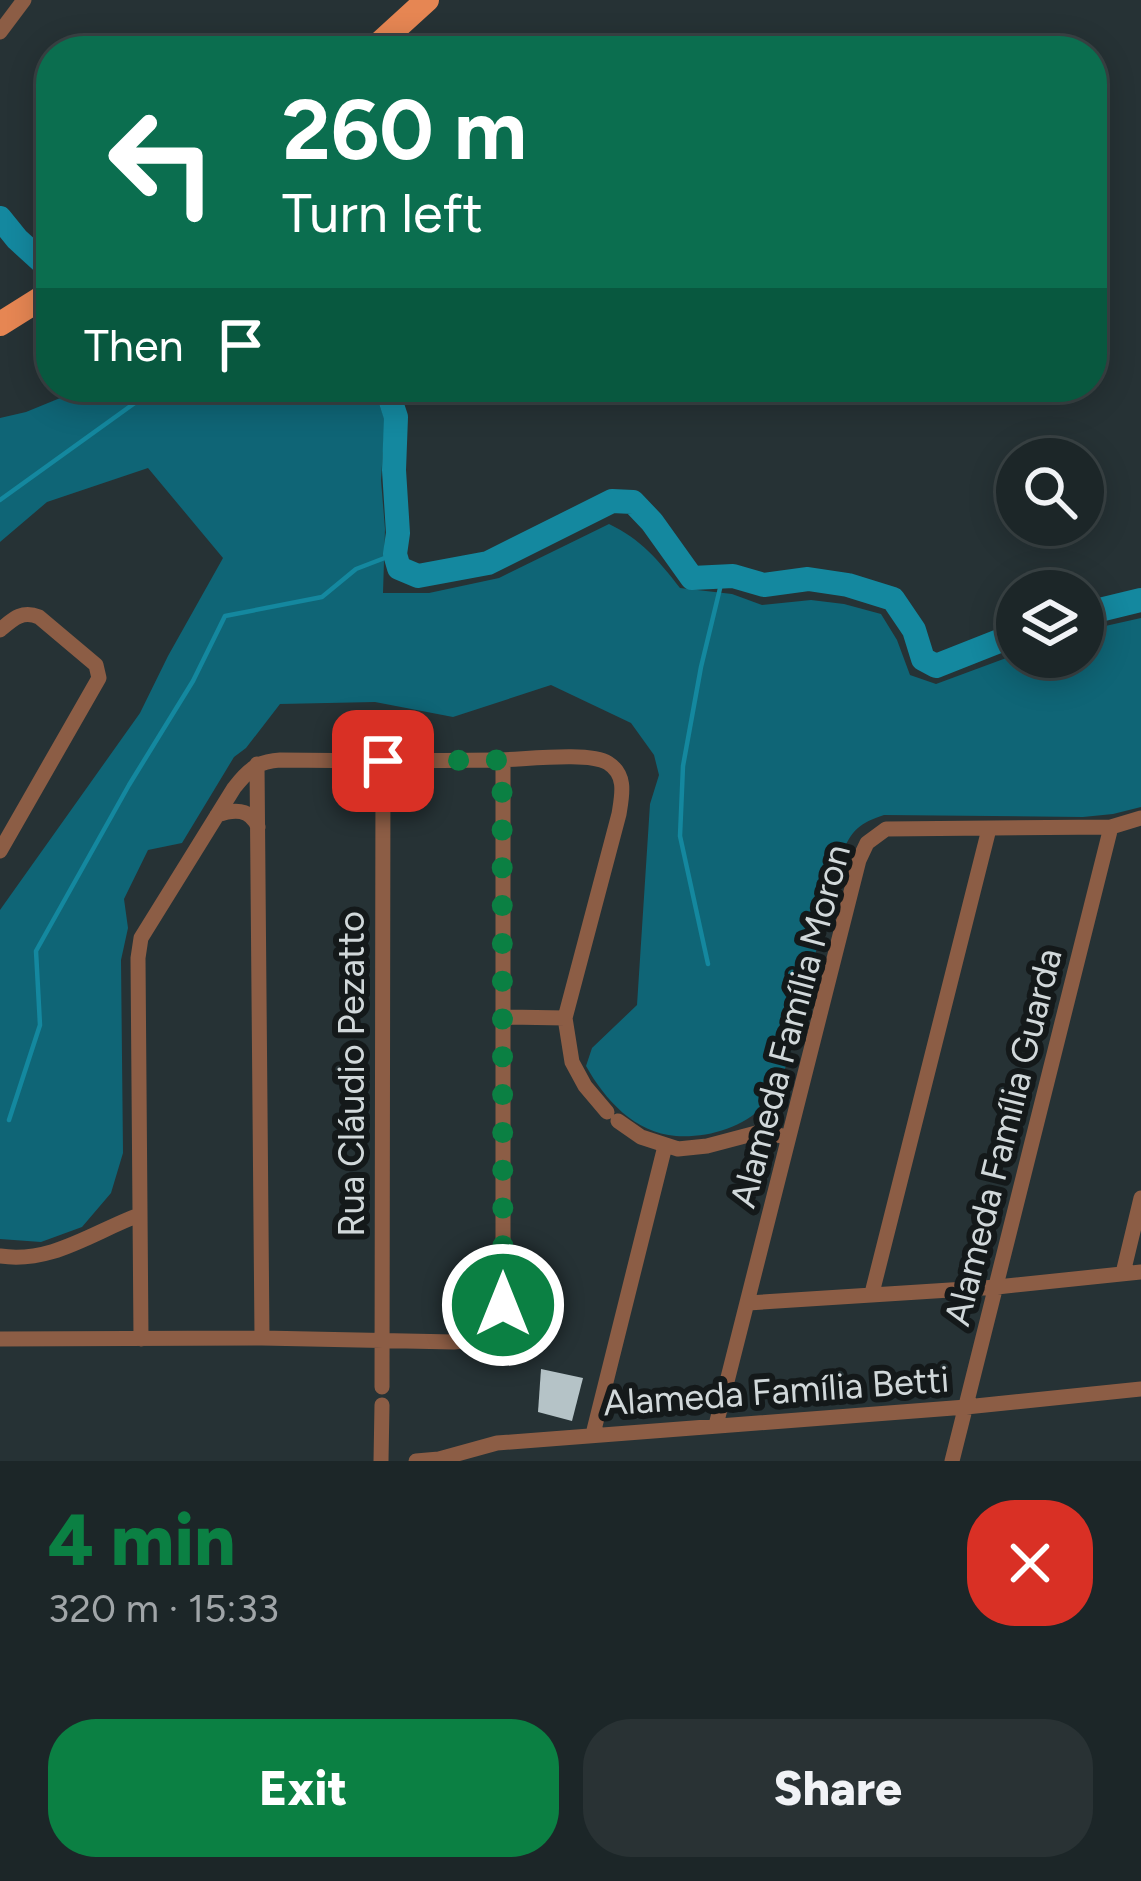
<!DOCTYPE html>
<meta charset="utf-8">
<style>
:root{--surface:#1c2628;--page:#293234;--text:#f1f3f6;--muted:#a0a5a8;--line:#3a4345;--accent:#0b8043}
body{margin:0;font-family:Figtree,sans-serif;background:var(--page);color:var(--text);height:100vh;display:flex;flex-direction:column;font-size:45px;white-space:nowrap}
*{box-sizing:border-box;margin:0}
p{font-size:39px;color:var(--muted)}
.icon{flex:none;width:66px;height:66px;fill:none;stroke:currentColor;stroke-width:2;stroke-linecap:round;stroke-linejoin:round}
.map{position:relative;height:1461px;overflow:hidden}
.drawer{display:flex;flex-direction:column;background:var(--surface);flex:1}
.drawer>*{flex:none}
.banner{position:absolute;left:36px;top:36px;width:1071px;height:366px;border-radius:48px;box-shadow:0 6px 30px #0003,0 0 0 3px var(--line);background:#0b6e4f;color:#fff;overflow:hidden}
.controls{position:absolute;left:996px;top:438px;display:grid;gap:24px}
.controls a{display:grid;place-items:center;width:108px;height:108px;border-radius:50%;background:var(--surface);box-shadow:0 6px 30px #0003,0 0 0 3px var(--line);font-size:60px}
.pin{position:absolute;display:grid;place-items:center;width:102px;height:102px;color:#fff;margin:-51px;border-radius:24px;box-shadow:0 6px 18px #0006}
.me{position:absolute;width:132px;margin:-66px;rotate:0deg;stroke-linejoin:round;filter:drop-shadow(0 0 9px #0008)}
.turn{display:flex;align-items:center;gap:42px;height:252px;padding:0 48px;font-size:54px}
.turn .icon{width:156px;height:156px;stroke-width:2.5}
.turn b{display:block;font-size:84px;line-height:102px}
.then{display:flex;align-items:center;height:114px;padding:0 48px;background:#0003;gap:24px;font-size:45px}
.round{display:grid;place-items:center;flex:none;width:126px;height:126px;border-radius:48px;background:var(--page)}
.summary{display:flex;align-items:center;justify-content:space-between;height:204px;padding:0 48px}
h1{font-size:72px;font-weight:800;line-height:90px;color:var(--accent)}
.primary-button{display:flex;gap:24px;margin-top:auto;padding:24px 48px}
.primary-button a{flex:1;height:138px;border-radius:48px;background:var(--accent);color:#fff;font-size:48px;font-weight:800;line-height:138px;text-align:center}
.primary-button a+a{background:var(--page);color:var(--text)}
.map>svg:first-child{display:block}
.forest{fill:#0f6576}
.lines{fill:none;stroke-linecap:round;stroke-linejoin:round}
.stream{stroke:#14889f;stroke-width:4.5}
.river{stroke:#14889f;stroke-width:24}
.building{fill:#b5c3c7}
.minor{stroke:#8c5d45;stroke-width:15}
.primary{stroke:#e68653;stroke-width:24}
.route{stroke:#0b8043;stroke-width:21;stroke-dasharray:0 37.8}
.labels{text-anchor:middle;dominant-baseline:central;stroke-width:12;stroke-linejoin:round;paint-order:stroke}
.street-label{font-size:36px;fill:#d1d8da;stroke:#14191a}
</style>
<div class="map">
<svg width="1141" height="1461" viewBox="0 0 1141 1461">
<rect width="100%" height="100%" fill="#263235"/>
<!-- forest -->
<path class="forest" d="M87 387H364L376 396 385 420 381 480 385 529 383 593H429L499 578 609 524C641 539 659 561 680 588L732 594 762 605 811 600 844 604 881 614 897 640 910 675 936 684 1017 654V657H1083V631L1141 618V807L1113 814 1083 817 884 815C860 823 851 830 842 854 828 904 815 955 802 1006 794 1035 788 1076 768 1101 746 1127 709 1138 676 1136 635 1133 605 1100 586 1066L592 1048 637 1005 650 804 659 775 654 755 631 723 551 685 453 717 375 702 280 704 246 748 234 757 182 843 148 850 124 899 128 928 121 960 123 1153 111 1193 82 1227 41 1242 0 1239V910L140 713 168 656 223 558 148 468 47 502 0 542V418L26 412Z"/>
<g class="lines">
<!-- stream -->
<path class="stream" d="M0 500 150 392 165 387
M708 964 680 836 683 766 701 667 723 576
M9 1120 40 1025 36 951 129 785 193 681 225 616 322 597 356 569 395 554"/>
<!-- river -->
<path class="river" d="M0 218 17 239 51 270
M386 387 396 417 394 470 398 533 395 554 399 568 418 576 488 563 612 501 633 502 652 522 692 578 733 576 764 585 808 579 848 585 893 599 914 630 923 659 936 666 1017 634
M1083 614 1141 600"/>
</g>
<!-- building -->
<path class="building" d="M541 1369 583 1378 572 1421 538 1412Z"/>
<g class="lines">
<!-- minor -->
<path class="minor" d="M0 32 24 0
M0 630C13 619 22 610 39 617L96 665 99 678 0 851
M257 764 262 1338
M217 815C234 809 250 808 258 827
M504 1017 565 1018
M618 1121 641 1137 678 1149 707 1146 760 1132 788 1137
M0 1256C51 1264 93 1232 139 1215
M1123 1273 1141 1198
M872 1293 989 829
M748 1303 997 1287 1141 1272
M0 1339 262 1338 454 1342C481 1341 496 1333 503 1305V760
M141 1339 138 958 141 938 234 788C248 770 258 761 280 760 352 761 424 761 496 760 521 760 589 751 608 763 627 775 622 795 619 814L565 1018 572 1062 585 1086 607 1112
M382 1387 383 761
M716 1425 859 860 867 843 886 829 1111 827 1141 818
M593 1434 665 1146
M381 1461 382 1405
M416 1461 439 1459 497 1443 966 1407 1141 1389
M952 1461 1111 827"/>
<!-- primary -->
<path class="primary" d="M371 51 427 0
M0 324 51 292"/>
</g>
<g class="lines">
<!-- route -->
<path class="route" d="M383 761 502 760 503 1305"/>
</g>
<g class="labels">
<!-- street labels -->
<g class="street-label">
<text transform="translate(790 1026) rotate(-75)">Alameda Família Moron</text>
<text transform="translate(351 1074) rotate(-90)">Rua Cláudio Pezatto</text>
<text transform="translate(1003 1137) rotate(-76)">Alameda Família Guarda</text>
<text transform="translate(776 1391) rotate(-4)">Alameda Família Betti</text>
</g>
</g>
</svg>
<div class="controls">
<a><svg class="icon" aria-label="search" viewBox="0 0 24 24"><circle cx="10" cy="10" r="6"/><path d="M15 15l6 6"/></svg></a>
<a><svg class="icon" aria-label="layers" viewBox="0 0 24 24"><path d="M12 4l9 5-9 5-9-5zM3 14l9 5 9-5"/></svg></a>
</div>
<div class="pin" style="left:383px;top:761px;background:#d93025"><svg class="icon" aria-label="arrive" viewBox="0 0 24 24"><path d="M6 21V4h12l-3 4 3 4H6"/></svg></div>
<svg class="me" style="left:503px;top:1305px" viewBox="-20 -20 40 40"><circle r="17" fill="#0b8043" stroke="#fff" stroke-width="3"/><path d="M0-11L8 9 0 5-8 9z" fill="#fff"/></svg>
<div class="banner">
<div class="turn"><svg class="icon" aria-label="left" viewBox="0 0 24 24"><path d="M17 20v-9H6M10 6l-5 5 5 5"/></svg><div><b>260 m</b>Turn left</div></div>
<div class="then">Then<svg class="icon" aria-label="arrive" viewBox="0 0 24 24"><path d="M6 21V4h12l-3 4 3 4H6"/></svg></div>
</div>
</div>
<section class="drawer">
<div class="summary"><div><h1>4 min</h1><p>320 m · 15:33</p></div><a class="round" style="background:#d93025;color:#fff"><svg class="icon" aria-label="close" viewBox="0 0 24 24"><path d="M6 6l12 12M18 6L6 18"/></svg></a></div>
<div class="primary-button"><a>Exit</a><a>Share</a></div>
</section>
